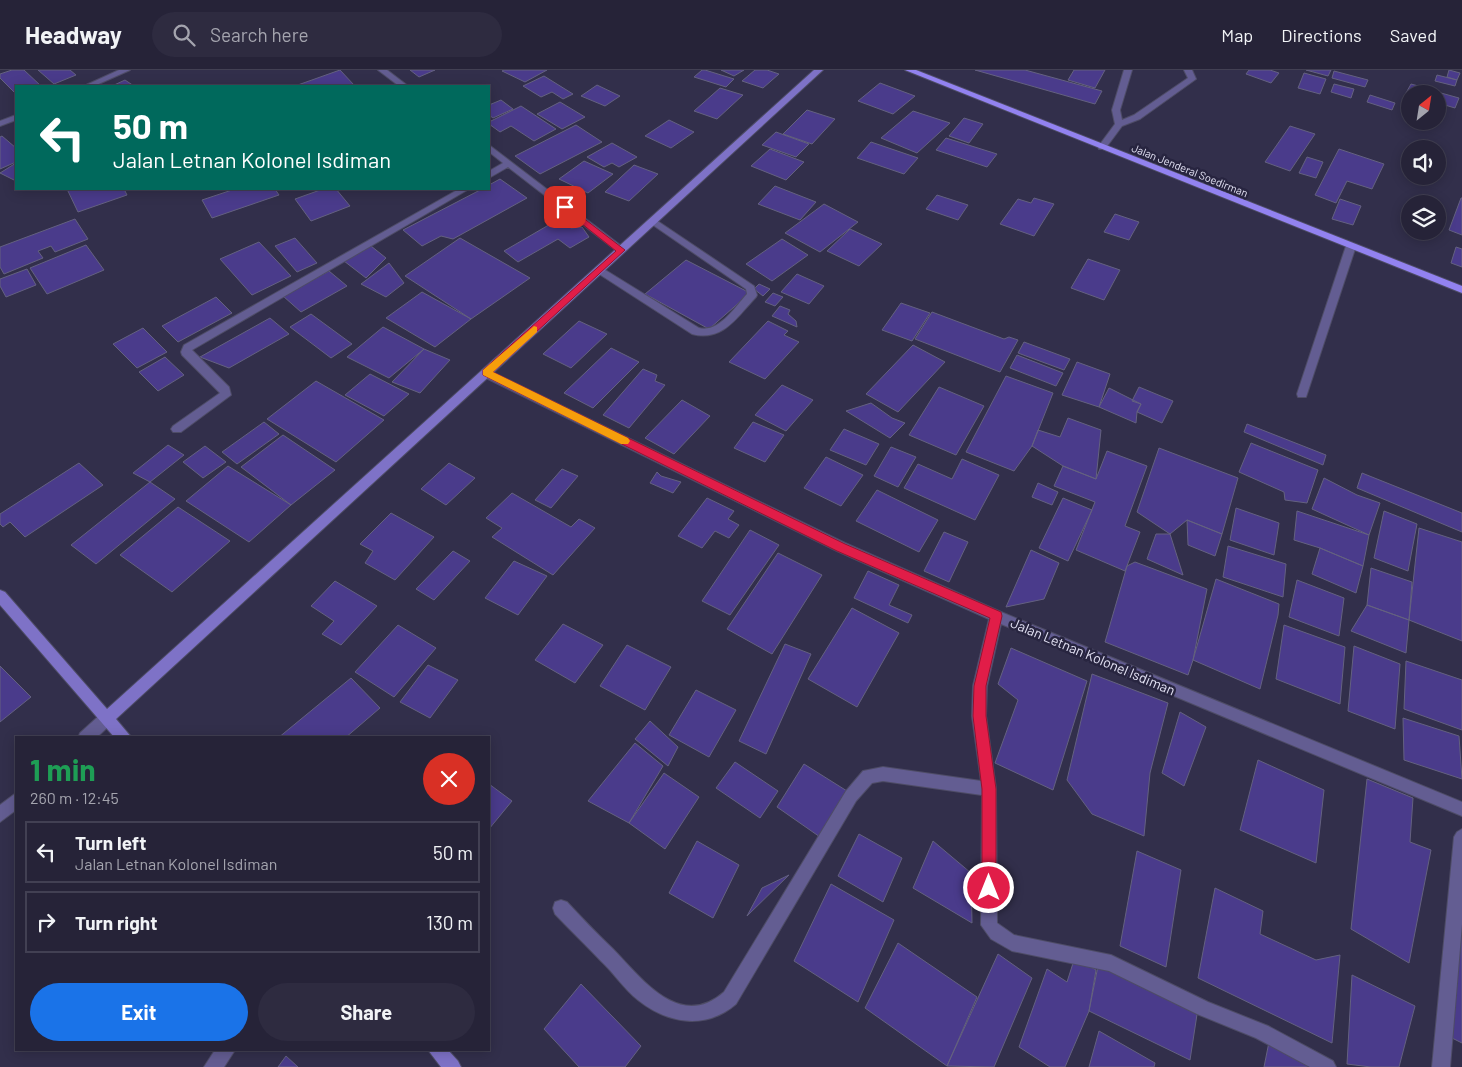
<!DOCTYPE html>
<meta charset="utf-8">
<style>
:root{--surface:#262338;--page:#2e2b40;--text:#f1f3f6;--muted:#a4a4ae;--line:#424053;--accent:#1a73e8}
body{margin:0;font-family:Barlow,sans-serif;background:var(--page);color:var(--text);height:100vh;display:flex;flex-direction:column;font-size:19px;white-space:nowrap}
*{box-sizing:border-box;margin:0}
p{font-size:16px;color:var(--muted)}
.icon{flex:none;width:28px;height:28px;fill:none;stroke:currentColor;stroke-width:2;stroke-linecap:round;stroke-linejoin:round}
.map{position:relative;flex:1;overflow:hidden}
.panel{position:absolute;left:15px;top:666px;width:475px;height:315px;display:flex;flex-direction:column;background:var(--surface);border-radius:0px;box-shadow:0 2px 12px #0003,0 0 0 1px var(--line)}
.panel>*{flex:none}
.top-card{position:absolute;left:15px;top:15px;width:475px;height:105px;border-radius:0px;box-shadow:0 2px 12px #0003,0 0 0 1px var(--line);background:#00695c;color:#fff;overflow:hidden}
.needle{width:32px;rotate:30deg}
.tools{position:absolute;left:1401px;top:15px;display:grid;gap:10px}
.tools a{display:grid;place-items:center;width:45px;height:45px;border-radius:50%;background:var(--surface);box-shadow:0 2px 12px #0003,0 0 0 1px var(--line);font-size:25px}
.pin{position:absolute;display:grid;place-items:center;width:42px;height:42px;color:#fff;margin:-21px;border-radius:10px;box-shadow:0 2px 8px #0006}
.me{position:absolute;width:55px;margin:-28px;rotate:0deg;stroke-linejoin:round;filter:drop-shadow(0 0 4px #0008)}
.turn{display:flex;align-items:center;gap:18px;height:105px;padding:0 15px;font-size:22px}
.turn .icon{width:65px;height:65px;stroke-width:2.5}
.turn b{display:block;font-size:35px;line-height:42px}
.round{display:grid;place-items:center;flex:none;width:52px;height:52px;border-radius:26px;background:var(--page)}
.head{display:flex;align-items:center;justify-content:space-between;height:85px;padding:0 15px}
h1{font-size:30px;font-weight:700;line-height:38px;color:#1e9e55}
.button{display:flex;gap:10px;margin-top:auto;padding:10px 15px}
.button a{flex:1;height:58px;border-radius:30px;background:var(--accent);color:#fff;font-size:20px;font-weight:700;line-height:58px;text-align:center}
.button a+a{background:var(--page);color:var(--text)}
ul{padding:0;list-style:none}
li{display:flex;align-items:center;gap:15px;height:62px;margin:0 10px 8px;padding:0 5px;border:2px solid var(--line);border-radius:0px}
li div{flex:1}
li b{display:block;font-size:19px}
li em{font-style:normal}
header{display:flex;align-items:center;gap:30px;box-sizing:border-box;height:70px;padding:0 25px;background:var(--surface);border-bottom:1px solid var(--line)}
header strong{font-size:24px}
nav{display:flex;gap:28px;margin-inline-start:auto;font-size:18px}
.search{width:350px;height:45px;background:var(--page);display:flex;align-items:center;gap:12px;box-sizing:border-box;padding:0 18px;border-radius:28px;color:var(--muted);font-size:19px}
.map>svg:first-child{display:block}
.building{fill:#4a3b8b;stroke:#646180}
.lines{fill:none;stroke-linecap:round;stroke-linejoin:round}
.lane-casing{stroke:#4e4c66;stroke-width:2}
.street-casing{stroke:#4e4c66;stroke-width:2}
.secondary-casing{stroke:#4e4c66;stroke-width:2}
.primary-casing{stroke:#4e4c66;stroke-width:2}
.lane{fill:#635d92;fill-rule:evenodd}
.street{fill:#635d92;fill-rule:evenodd}
.secondary{fill:#7e72c7;fill-rule:evenodd}
.primary{fill:#9282f0;fill-rule:evenodd}
.route{fill:#e11d48;stroke:#92132f}
.slow{fill:#f59e0b}
.labels{text-anchor:middle;dominant-baseline:central;stroke-width:5;stroke-linejoin:round;paint-order:stroke}
.far-street-label{font-size:11px;fill:#e3e2f4;stroke:#282540}
.street-label{font-size:14px;fill:#e3e2f4;stroke:#282540}
</style>
<header>
<strong>Headway</strong>
<div class="search"><svg class="icon" aria-label="search" viewBox="0 0 24 24"><circle cx="10" cy="10" r="6"/><path d="M15 15l6 6"/></svg>Search here</div>
<nav><a>Map</a><a>Directions</a><a>Saved</a></nav>
</header>
<div class="map">
<svg width="1462" height="997" viewBox="0 0 1462 997">
<rect width="100%" height="100%" fill="#322f4b"/>
<!-- building -->
<path class="building" d="M12 0H24L41 16H16V24L0 8V4Z
M38 0H70L76 5 54 14Z
M340 0 354 15 350 16H295Z
M410 0H435L419 7Z
M504 0H547L525 12 502 1Z
M702 0H705L734 9 726 17 694 7Z
M721 0H744L734 6Z
M755 0H767L779 4 763 18 742 11Z
M975 0H1025L1102 21 1095 34Z
M1074 0H1105L1095 18 1068 10Z
M1249 0H1270L1279 3 1271 13 1246 4Z
M1306 0H1331L1328 6Z
M1449 0 1460 3 1457 10 1447 7Z
M1334 1 1368 10 1365 17 1332 8Z
M1304 3 1326 9 1320 24 1298 18Z
M1437 5 1457 10 1455 16 1435 11Z
M544 6 573 24 563 29 552 22 541 27 523 16Z
M125 10 134 16H112Z
M880 13 915 26 893 44 858 31Z
M1334 14 1354 19 1351 28 1331 22Z
M1411 14 1437 21 1436 24 1406 23Z
M597 15 620 26 605 36 581 26Z
M720 18 743 25 717 49 694 41Z
M1441 23 1459 28 1455 38 1438 33Z
M1370 25 1395 33 1392 40 1367 32Z
M501 30 513 39 493 48 489 45V35Z
M560 32 585 47 562 59 537 44Z
M521 36 556 59 534 71 511 56 500 62 489 54V52Z
M807 40 835 49 812 74 783 64Z
M913 41 950 53 917 83 881 68Z
M964 48 983 54 969 73 949 66Z
M669 50 694 62 671 78 645 66Z
M576 55 602 72 540 104 515 86Z
M1290 56 1315 64 1290 101 1265 92Z
M776 62 809 74 796 87 762 75Z
M2 66 16 78V92L0 99V67Z
M946 68 997 84 987 97 936 80Z
M871 72 918 88 904 104 857 88Z
M612 73 637 87 619 97 612 93 604 97 587 87Z
M770 79 804 92 786 110 751 96Z
M1339 79 1384 94 1372 119 1347 111 1336 133 1315 125Z
M1307 87 1323 92 1316 108 1299 103Z
M584 91 613 104 588 123 559 109Z
M16 93V109L14 110 0 103Z
M634 95 658 104 629 131 605 122Z
M500 109 527 128 453 169 441 166 422 176 403 160 482 119H489V115Z
M775 116 816 132 800 150 758 134Z
M67 119H124L127 125 78 142Z
M235 119H275L279 125 212 148 202 130Z
M323 119H336L350 136 311 151 295 129Z
M937 125 968 135 958 150 926 139Z
M1034 128 1054 134 1034 166 1000 154 1018 129 1031 133Z
M1461 128H1462V165L1449 160Z
M1340 129 1361 136 1353 155 1332 149Z
M824 134 858 152 820 182 785 163Z
M1115 144 1139 152 1129 170 1104 162Z
M75 149 88 169 55 182 51 176 38 181 43 188 4 204 0 197V177Z
M559 149 571 158 582 157 589 167 570 178 558 169 518 192 504 181Z
M850 159 882 174 859 196 827 181Z
M295 168 317 193 297 202 275 176Z
M460 168 530 208 471 249 405 206Z
M782 169 808 185 772 211 746 194Z
M259 172 291 206 252 225 220 189Z
M86 175 104 200 47 224 30 198Z
M371 176 386 188 366 208 344 191Z
M1456 177 1462 179V197L1451 193Z
M1088 189 1120 200 1104 230 1071 218Z
M686 190 750 223 709 259 645 224Z
M389 193 404 213 386 227 361 214Z
M27 199 36 215 6 227 0 216V209Z
M329 201 347 216 301 242 283 226Z
M797 204 824 216 809 234 781 222Z
M759 214 770 219 763 226 754 219Z
M422 222 471 249 435 277 386 248Z
M773 223 783 227 775 236 765 232Z
M216 227 232 243 178 272 162 256Z
M901 233 930 243 912 271 882 260Z
M780 236 790 240 788 244 796 251 797 257 772 246Z
M932 242 1004 269 1009 267 1018 270 1000 302 915 269Z
M311 244 352 274 331 288 290 257Z
M270 248 289 264 229 298 200 287Z
M579 251 607 264 571 298 543 284Z
M768 251 788 261 784 265 799 272 765 309 729 292Z
M383 257 424 279 389 308 347 287Z
M143 258 167 282 137 298 113 274Z
M1024 272 1070 289 1064 300 1018 283Z
M913 275 945 292 898 342 866 324Z
M611 278 639 292 593 338 564 323Z
M424 279 450 290 420 323 392 312Z
M1017 285 1063 303 1056 316 1010 298Z
M165 287 184 305 158 321 139 302Z
M1077 292 1110 304 1099 337 1062 325Z
M643 299 657 305 655 311 665 315 629 358 603 345Z
M370 304 409 324 384 346 345 325Z
M1006 306 1053 323 1032 376 1014 401 966 382Z
M316 311 384 350 336 392 267 349Z
M782 315 813 330 786 361 755 345Z
M939 317 984 336 956 385 909 365Z
M1139 317 1173 331 1162 353 1137 342 1141 334 1132 331Z
M1109 318 1141 334 1137 342 1136 353 1099 337Z
M682 330 710 346 674 384 645 368Z
M871 333 892 348 905 353 890 368 846 341Z
M1068 348 1101 360 1096 409 1063 396 1032 376 1038 360 1060 367Z
M264 352 279 364 237 394 222 382Z
M753 352 784 365 765 392 734 378Z
M1247 354 1326 385 1323 395 1244 362Z
M844 359 879 374 866 395 830 380Z
M283 365 335 400 291 435 241 397Z
M1251 373 1318 400 1307 433 1285 430 1284 422 1239 402Z
M168 375 184 385 150 412 133 403Z
M205 376 226 392 203 408 183 392Z
M891 377 916 387 898 417 874 406Z
M1159 378 1238 408 1222 464 1187 450 1170 464 1137 442Z
M1107 381 1147 396 1125 456 1140 462 1125 501 1076 480 1095 432 1054 416 1063 396 1096 409Z
M826 387 863 405 841 436 804 418Z
M962 389 999 405 975 450 904 418 918 394 952 409Z
M79 393 103 415 25 467 10 452 3 457 0 454V444Z
M449 393 475 408 446 435 421 419Z
M228 396 291 435 249 472 186 431Z
M562 399 578 406 551 438 535 430Z
M657 402 661 406 681 412 673 423 650 413Z
M1362 403 1462 443V462L1357 418Z
M1324 408 1357 425 1380 433 1369 465 1312 439Z
M150 412 175 429 96 494 71 475Z
M1038 413 1058 422 1052 435 1032 427Z
M877 420 938 450 919 482 856 451Z
M512 423 571 457 579 449 595 458 553 505 492 467 502 458 486 448Z
M707 428 734 441 728 449 739 455 729 468 715 461 702 478 678 466Z
M1063 428 1092 440 1068 491 1039 478Z
M178 437 230 471 172 522 120 485Z
M1236 438 1279 453 1274 485 1230 470Z
M1297 441 1369 465 1363 496 1320 478 1294 470Z
M1384 441 1417 454 1408 501 1374 488Z
M391 443 434 467 395 510 365 493 373 481 360 474Z
M1187 450 1222 464 1215 486 1188 475Z
M1419 458 1462 472V571L1409 550Z
M750 460 779 475 730 545 702 531Z
M944 462 968 472 949 512 924 501Z
M1156 464H1170L1183 505 1147 489Z
M1228 476 1286 494 1283 527 1223 507Z
M1320 478 1363 496 1356 523 1312 504Z
M1031 480 1059 493 1044 529 1006 537Z
M453 481 470 491 434 530 416 519Z
M778 483 822 505 772 584 727 559Z
M514 491 547 506 518 545 485 528Z
M1135 492 1207 519 1193 590 1188 605 1105 572 1127 496Z
M1371 498 1412 512 1409 550 1367 535Z
M868 501 899 515 889 535 912 545 908 553 854 528Z
M1216 509 1279 534 1278 545 1260 619 1193 590Z
M1297 510 1344 528 1339 566 1289 547Z
M335 511 377 536 341 575 322 564 334 551 311 536Z
M1367 535 1409 550 1406 583 1351 561Z
M852 538 899 563 857 637 808 609Z
M563 554 603 575 575 613 535 590Z
M398 555 436 578 394 627 355 602Z
M1284 555 1345 577 1340 634 1276 609Z
M785 574 811 584 766 684 739 671Z
M627 575 671 597 645 640 600 616Z
M1354 576 1400 594 1395 659 1348 641Z
M1011 578 1087 611 1053 720 995 693 1018 630 998 614Z
M1406 591 1462 610V660L1404 639Z
M428 595 458 610 430 648 400 632Z
M0 596 31 627 0 652Z
M1092 604 1168 633 1150 703 1144 766 1092 744 1067 710Z
M351 608 380 638 345 668H278Z
M696 620 736 640 709 687 669 665Z
M1180 642 1206 657 1184 716 1162 703Z
M1403 648 1459 666 1462 709 1404 690Z
M650 651 678 677 668 696 635 669Z
M635 673 663 696 629 753 588 731Z
M1258 690 1324 720 1316 793 1240 760Z
M735 692 778 721 760 748 716 718Z
M804 694 847 721 820 767 777 737Z
M664 703 699 727 665 779 629 753Z
M1367 709 1413 728 1410 772 1431 780 1409 893 1351 859Z
M489 714 512 731 489 759Z
M859 764 902 788 883 832 838 806Z
M697 771 739 795 713 848 669 823Z
M933 771 971 803 972 853 913 818Z
M1137 781 1181 800 1166 897 1120 876Z
M789 805 747 846 762 818Z
M831 814 894 850 858 932 794 891Z
M1215 818 1263 841 1260 864 1316 890 1340 885 1332 973 1198 908Z
M1462 846V973L1450 967Z
M898 873 977 927 947 996 865 938Z
M998 884 1032 908 994 997 947 996Z
M1075 887 1096 900 1089 941 1065 997H1050L1019 977 1047 899 1067 912Z
M1099 891 1198 938 1190 990 1089 941Z
M1352 905 1415 936 1399 997H1371L1347 994Z
M581 914 641 976 625 997H579L544 959Z
M1099 961 1155 993 1154 997H1089Z
M1269 972 1313 997H1264Z
M286 986 298 997H278Z"/>
<g class="lines">
<!-- lane casing -->
<g class="lane-casing">
<path id="lane" d="M1124 0H1132L1120 40 1122 50 1134 45 1188 8 1184 0H1192L1196 9 1140 49 1122 56 1105 79H1099L1098 77 1115 54 1112 40Z
M653 148 754 216 757 225 756 227C737 247 723 272 692 264L596 202V198H602L699 258C719 263 735 237 747 224L746 219 650 153 648 151Z"/>
</g>
<!-- street casing -->
<g class="street-casing">
<path id="street" d="M119 0H130L94 16H84Z
M378 0H387L408 16H399Z
M16 45V50L0 56V51Z
M489 75 624 178V182H618L508 97 489 108V101L503 93 489 82Z
M459 119H469L192 280 229 317 231 325 181 362H173L171 359 173 356 220 323 182 285 181 282 184 275Z
M1351 173 1356 176 1307 324 1306 327H1298L1297 324 1346 176Z
M486 299 845 473 1001 542 1462 732V746L1001 554 987 616 986 646 996 719 997 853 1014 865 1111 885 1208 932 1268 956 1333 991 1336 997H1310L1256 968 1197 944 1109 901 1012 881 991 869 981 855 982 725 883 711 872 713 856 731 736 934C706 960 668 954 638 930 624 919 614 903 601 891 586 875 570 860 555 844L553 838 555 832 561 830 567 832C582 848 597 864 613 879 642 909 680 961 724 922L846 721 863 701 883 697 981 711 972 646 973 616 989 549 837 481 482 306 481 303 482 300Z
M106 642 111 644 113 649 111 654 96 668H78L80 663 101 644Z
M16 723V740L0 752V735Z
M1462 759V854L1450 997H1432L1454 767 1457 762Z
M215 980H235L224 997H204Z"/>
</g>
<!-- secondary casing -->
<g class="secondary-casing">
<path id="secondary" d="M814 0H823L116 649 132 668H115L0 535V520L5 522 107 639Z
M428 980H448L458 991 461 997H441Z"/>
</g>
<!-- primary casing -->
<g class="primary-casing">
<path id="primary" d="M905 0H916L1462 216V223Z"/>
</g>
<!-- lane -->
<use href="#lane" class="lane"/>
<!-- street -->
<use href="#street" class="street"/>
<!-- secondary -->
<use href="#secondary" class="secondary"/>
<!-- primary -->
<use href="#primary" class="primary"/>
</g>
<!-- route -->
<path class="route" d="M565 134 625 180 493 302 845 474 1001 542 1002 546 986 616V646L996 719V818L994 823 989 825 984 823 982 818V719L973 646 974 616 990 548 837 481 483 305V300L616 181 562 138 561 137Z"/>
<!-- slow -->
<path class="slow" d="M534 256 537 257V262L493 302 628 368 630 371 628 374H621L483 305V300Z"/>
<g class="labels">
<!-- far-street labels -->
<g class="far-street-label">
<text transform="translate(1190 100) rotate(22)">Jalan Jenderal Soedirman</text>
</g>
<!-- street labels -->
<g class="street-label">
<text transform="translate(1093 586) rotate(23)">Jalan Letnan Kolonel Isdiman</text>
</g>
</g>
</svg>
<div class="tools">
<a><svg class="needle" viewBox="-14 -14 28 28"><path d="M0-13l5 13h-10z" fill="#e53935"/><path d="M0 13l5-13h-10z" fill="#a4a4ae"/></svg></a>
<a><svg class="icon" aria-label="sound" viewBox="0 0 24 24"><path d="M4 9h4l5-4v14l-5-4H4zM17 9q2 3 0 6"/></svg></a>
<a><svg class="icon" aria-label="layers" viewBox="0 0 24 24"><path d="M12 4l9 5-9 5-9-5zM3 14l9 5 9-5"/></svg></a>
</div>
<div class="pin" style="left:565px;top:137px;background:#d93025"><svg class="icon" aria-label="arrive" viewBox="0 0 24 24"><path d="M6 21V4h12l-3 4 3 4H6"/></svg></div>
<svg class="me" style="left:989px;top:818px" viewBox="-20 -20 40 40"><circle r="17" fill="#e11d48" stroke="#fff" stroke-width="3"/><path d="M0-11L8 9 0 5-8 9z" fill="#fff"/></svg>
<div class="top-card">
<div class="turn"><svg class="icon" aria-label="left" viewBox="0 0 24 24"><path d="M17 20v-9H6M10 6l-5 5 5 5"/></svg><div><b>50 m</b>Jalan Letnan Kolonel Isdiman</div></div>
</div>
<section class="panel">
<div class="head"><div><h1>1 min</h1><p>260 m · 12:45</p></div><a class="round" style="background:#d93025;color:#fff"><svg class="icon" aria-label="close" viewBox="0 0 24 24"><path d="M6 6l12 12M18 6L6 18"/></svg></a></div>
<ul>
<li><svg class="icon" aria-label="left" viewBox="0 0 24 24"><path d="M17 20v-9H6M10 6l-5 5 5 5"/></svg><div><b>Turn left</b><p>Jalan Letnan Kolonel Isdiman</p></div><em>50 m</em></li>
<li><svg class="icon" aria-label="right" viewBox="0 0 24 24"><path d="M7 20v-9h11M14 6l5 5-5 5"/></svg><div><b>Turn right</b></div><em>130 m</em></li>
</ul>
<div class="button"><a>Exit</a><a>Share</a></div>
</section>
</div>
